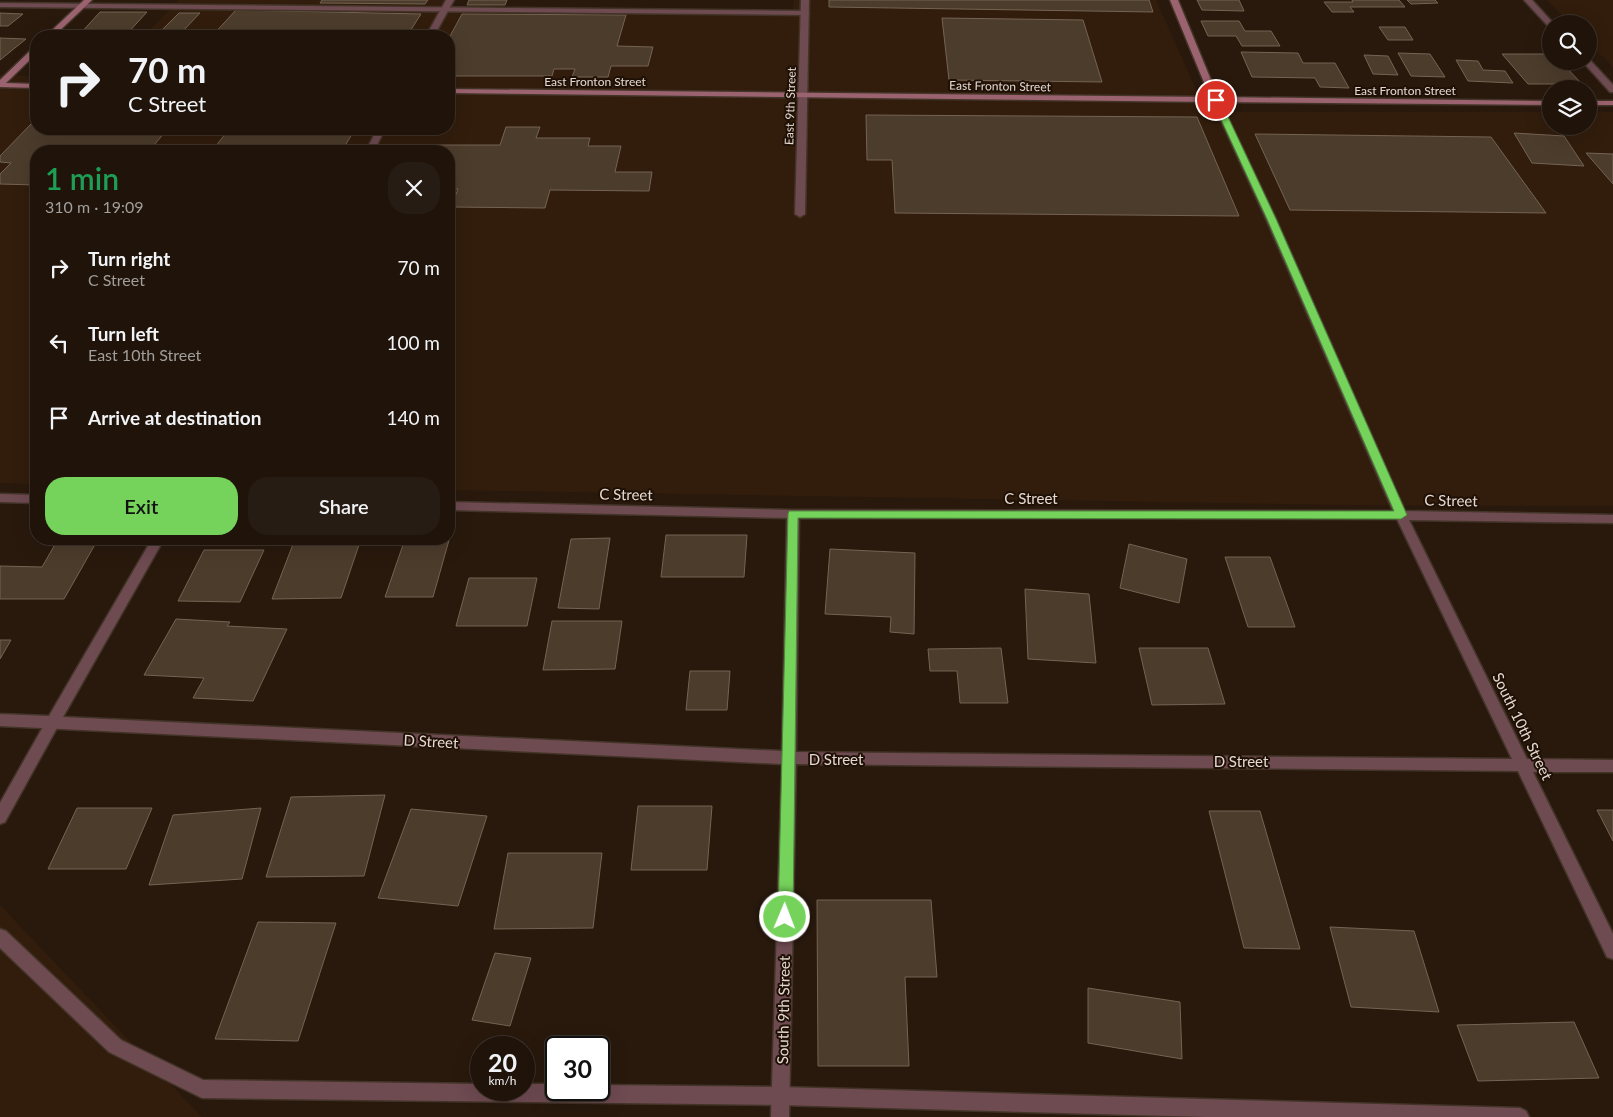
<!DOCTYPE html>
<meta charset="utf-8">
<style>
:root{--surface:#1f130a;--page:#271c13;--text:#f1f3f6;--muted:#a19e9c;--line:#3c322b;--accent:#75d25a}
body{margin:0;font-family:Lato,sans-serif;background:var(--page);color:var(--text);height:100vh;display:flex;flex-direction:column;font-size:19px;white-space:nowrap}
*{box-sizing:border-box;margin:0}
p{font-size:16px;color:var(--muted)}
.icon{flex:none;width:28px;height:28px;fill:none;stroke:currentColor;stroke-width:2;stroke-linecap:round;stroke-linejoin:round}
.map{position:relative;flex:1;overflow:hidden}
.drawer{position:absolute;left:30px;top:145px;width:425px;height:400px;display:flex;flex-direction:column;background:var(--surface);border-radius:20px;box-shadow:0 5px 20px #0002,0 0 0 1px var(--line)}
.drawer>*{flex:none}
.hud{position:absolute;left:30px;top:30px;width:425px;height:105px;border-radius:20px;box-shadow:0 5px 20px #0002,0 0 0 1px var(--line);background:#1f130a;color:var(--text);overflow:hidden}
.tools{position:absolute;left:1542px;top:15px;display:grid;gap:10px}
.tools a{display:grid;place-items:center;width:55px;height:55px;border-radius:50%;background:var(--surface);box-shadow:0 5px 20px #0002,0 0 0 1px var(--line);font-size:25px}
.speed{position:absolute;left:470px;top:1036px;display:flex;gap:10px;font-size:25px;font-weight:700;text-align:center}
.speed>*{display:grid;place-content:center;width:65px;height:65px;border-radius:50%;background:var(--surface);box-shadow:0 5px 20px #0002,0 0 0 1px var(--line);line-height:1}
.speed small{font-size:12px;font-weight:400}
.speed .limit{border:2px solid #111;border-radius:8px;background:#fff;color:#111}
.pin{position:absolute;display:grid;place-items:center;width:42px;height:42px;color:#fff;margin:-21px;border:2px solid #fff;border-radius:50%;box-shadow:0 1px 5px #0007}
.me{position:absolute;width:55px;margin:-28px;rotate:1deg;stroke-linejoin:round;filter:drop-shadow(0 0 4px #0008)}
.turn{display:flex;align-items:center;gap:18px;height:105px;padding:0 15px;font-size:22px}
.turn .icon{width:65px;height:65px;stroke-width:2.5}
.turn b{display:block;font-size:35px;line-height:42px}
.round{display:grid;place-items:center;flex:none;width:52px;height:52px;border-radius:20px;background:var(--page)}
.head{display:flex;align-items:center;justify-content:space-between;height:85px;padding:0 15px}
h1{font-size:30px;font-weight:600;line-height:38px;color:#1e9e55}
.cta{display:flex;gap:10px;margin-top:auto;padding:10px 15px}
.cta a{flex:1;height:58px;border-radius:20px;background:var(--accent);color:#111;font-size:20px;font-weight:600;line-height:58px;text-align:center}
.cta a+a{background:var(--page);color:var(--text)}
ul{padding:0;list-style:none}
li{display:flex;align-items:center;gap:15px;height:75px;padding:0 15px}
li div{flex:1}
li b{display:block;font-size:19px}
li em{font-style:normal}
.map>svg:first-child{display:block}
.built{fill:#321d0c}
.building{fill:#4c3c2c;stroke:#756353}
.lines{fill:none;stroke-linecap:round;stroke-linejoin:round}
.lane-casing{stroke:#433428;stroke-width:3}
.street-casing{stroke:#433428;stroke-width:3}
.secondary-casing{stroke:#433428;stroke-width:3}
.lane{fill:#6e4a51;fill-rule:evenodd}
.street{fill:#6e4a51;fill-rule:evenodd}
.secondary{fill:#9b636f;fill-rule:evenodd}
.route{fill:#75d25a;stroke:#4c883a}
.labels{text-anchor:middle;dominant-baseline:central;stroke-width:4;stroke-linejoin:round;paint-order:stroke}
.far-street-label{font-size:12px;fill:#e5d9d1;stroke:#1f1005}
.street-label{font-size:15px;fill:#e5d9d1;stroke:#1f1005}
</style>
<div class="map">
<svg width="1613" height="1117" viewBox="0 0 1613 1117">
<rect width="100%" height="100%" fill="#29190d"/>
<!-- built -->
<path class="built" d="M179 0H450L445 9 793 12 794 0H1156L1206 112H1551V126H1589V112H1613V506L1352 505 449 490V151H36V484L0 483V75L36 76V129H449V36H144Z
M1547 0H1613V67L1589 43V24H1570Z
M0 905 202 1117H0Z"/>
<!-- building -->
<path class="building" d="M322 0H428L425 4 320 3Z
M469 0H507L505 5H467Z
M829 0H1149L1153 12 829 7Z
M1197 0H1239L1244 11 1202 10Z
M1352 0H1399L1405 7H1350L1354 12H1332L1324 2H1353Z
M1407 0H1435L1438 3 1411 4Z
M236 10 421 14 407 36H212Z
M100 12H147L126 35H79Z
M0 13 23 14 8 26H0Z
M179 13H200L182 32H186L182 36H156Z
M462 14 626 15 617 46 653 47 648 66H611L608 77H572L575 69H554L552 76H449V38Z
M942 18 1083 20 1102 82 949 80Z
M1201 21H1239L1245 31H1271L1280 46H1242L1236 36H1208Z
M1379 27H1405L1413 40H1388Z
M0 38 26 39 0 60Z
M1241 52 1298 53 1303 63H1335L1349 88 1320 87 1315 78 1252 77Z
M1398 53 1430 54 1445 77 1411 76Z
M1502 54H1551V61H1560L1582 84H1528Z
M1364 55 1388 56 1398 75 1373 74Z
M1456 60 1478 61 1483 70 1505 71 1513 83 1468 81Z
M866 115 1197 117 1239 216 895 213 892 160H867Z
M31 124H36V129H138L136 130 166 131 149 151H36V185L0 184V174L11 163 0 162V156Z
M506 127H540L536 138H590L588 146H621L615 172H652L649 191 550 190 545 208 451 207 458 189H449V151H416L419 145H500Z
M229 129H355L342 151H212Z
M1514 133 1564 136 1584 166 1532 163Z
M1255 134 1491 137 1546 213 1290 210Z
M1586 153 1613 154V184Z
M449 526H453L433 597H385L405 539H449Z
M666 535H747L744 577H661Z
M610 538 599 609 558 608 571 539Z
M295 539H361L341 598 272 599Z
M57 541H97L64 599H0V566L42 567Z
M1129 544 1187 559 1179 603 1120 588Z
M830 549 915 553 914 634 890 632 891 617 825 614Z
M204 550H264L240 602 178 601Z
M1225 557H1270L1295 627H1248Z
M469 578H537L527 626H456Z
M1025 589 1089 594 1096 663 1028 659Z
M176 619 230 622 227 626 287 629 253 701 193 698 204 678 144 675Z
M552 621H622L615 669 543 670Z
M0 640H11L0 659Z
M1001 648 1008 703H960L957 671H930L928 649Z
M1139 648H1208L1225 704 1152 705Z
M690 671H730L727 710H686Z
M385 795 364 876 266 877 291 797Z
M638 806H712L707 870H631Z
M77 808H152L126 869H48Z
M261 808 242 879 149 885 173 815Z
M411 809 487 816 458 906 378 898Z
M1597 810H1613V841Z
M1209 811H1260L1300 949 1244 948Z
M508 853H602L593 928 494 929Z
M817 900H931L937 977H905L909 1066H818Z
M258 922 336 923 298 1041 215 1039Z
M1330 927 1414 931 1439 1012 1351 1007Z
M495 953 531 958 510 1026 472 1020Z
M1088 988 1180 1002 1182 1059 1088 1043Z
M1574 1022 1599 1078 1478 1081 1457 1025Z"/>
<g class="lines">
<!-- lane casing -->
<g class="lane-casing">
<path id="lane" d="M0 3 805 11 809 13 805 15 0 7Z
M53 716 58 718 60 722 58 726 5 822 0 824V803L48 718Z
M0 929 6 931 121 1040 203 1080 481 1084V1090H524V1084H556V1090H599V1085L781 1087 1520 1108 1526 1111 1529 1117H1206L781 1105 202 1098 109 1052 0 948Z"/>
</g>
<!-- street casing -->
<g class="street-casing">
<path id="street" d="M446 0H454L434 36H426Z
M801 0H809L805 214 800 217 795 214Z
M1524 0H1532L1554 24 1548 26Z
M1589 59 1613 85V92H1610L1582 61H1589Z
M1213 99 1220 101 1276 219 1405 511 1613 515V523L1409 520 1527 759 1613 760V772H1533L1613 934V959L1607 957 1518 771 796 764 789 1117H771L782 764 0 726V714L49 716 152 539H164L63 717 782 751 787 518 449 510V502L793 510 1393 511 1266 219 1212 101ZM799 518 1397 519 1512 759 796 752Z
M377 129H385L374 151H366Z
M0 494 36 495V503L0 502Z"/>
</g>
<!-- secondary casing -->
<g class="secondary-casing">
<path id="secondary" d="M84 0H92L54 36H46Z
M1170 0H1178L1218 97 1551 101V105L1219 102 1216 103 1212 102 449 93V89L1210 97Z
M33 48H36V54L6 83 36 84V88L0 87V80Z
M1589 101H1613V105H1589Z"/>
</g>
<!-- lane -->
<use href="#lane" class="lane"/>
<!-- street -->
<use href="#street" class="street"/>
<!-- secondary -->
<use href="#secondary" class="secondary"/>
</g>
<!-- route -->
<path class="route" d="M1216 98 1220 100 1276 219 1407 515 1401 519 798 518 793 917 790 922 785 924 780 922 778 917 788 514 789 511H1394L1267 219 1212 100Z"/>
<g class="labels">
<!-- far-street labels -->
<g class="far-street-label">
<text x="595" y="81">East Fronton Street</text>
<text transform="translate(1000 86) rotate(1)">East Fronton Street</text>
<text x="1405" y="90">East Fronton Street</text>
<text transform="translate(790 106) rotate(-88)">East 9th Street</text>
</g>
<!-- street labels -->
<g class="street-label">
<text transform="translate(626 494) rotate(1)">C Street</text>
<text x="1031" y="498">C Street</text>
<text transform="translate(1451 500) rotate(1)">C Street</text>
<text transform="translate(1523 726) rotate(64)">South 10th Street</text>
<text transform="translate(431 741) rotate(3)">D Street</text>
<text x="836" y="759">D Street</text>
<text x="1241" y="761">D Street</text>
<text transform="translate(783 1010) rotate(-89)">South 9th Street</text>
</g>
</g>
</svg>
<div class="tools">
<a><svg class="icon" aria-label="search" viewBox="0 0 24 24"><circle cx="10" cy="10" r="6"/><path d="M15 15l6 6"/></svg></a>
<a><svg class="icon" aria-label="layers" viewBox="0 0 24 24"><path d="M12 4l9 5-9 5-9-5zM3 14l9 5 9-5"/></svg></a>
</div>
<div class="speed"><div>20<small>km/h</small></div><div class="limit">30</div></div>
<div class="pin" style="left:1216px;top:100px;background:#d93025"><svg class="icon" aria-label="arrive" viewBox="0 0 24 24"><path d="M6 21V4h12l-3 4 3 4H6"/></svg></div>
<svg class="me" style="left:785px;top:917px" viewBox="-20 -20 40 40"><circle r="17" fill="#75d25a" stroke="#fff" stroke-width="3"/><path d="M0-11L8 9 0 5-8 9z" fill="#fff"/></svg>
<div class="hud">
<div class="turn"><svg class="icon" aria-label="right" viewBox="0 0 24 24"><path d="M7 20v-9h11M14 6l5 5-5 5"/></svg><div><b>70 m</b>C Street</div></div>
</div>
<section class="drawer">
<div class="head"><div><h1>1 min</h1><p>310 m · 19:09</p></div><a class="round"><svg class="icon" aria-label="close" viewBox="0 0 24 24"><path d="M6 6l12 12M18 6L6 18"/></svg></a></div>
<ul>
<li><svg class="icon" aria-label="right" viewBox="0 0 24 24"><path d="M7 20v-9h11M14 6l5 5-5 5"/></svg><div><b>Turn right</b><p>C Street</p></div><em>70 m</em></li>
<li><svg class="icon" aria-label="left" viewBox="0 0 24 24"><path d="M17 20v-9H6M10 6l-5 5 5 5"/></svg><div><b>Turn left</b><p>East 10th Street</p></div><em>100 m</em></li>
<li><svg class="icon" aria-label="arrive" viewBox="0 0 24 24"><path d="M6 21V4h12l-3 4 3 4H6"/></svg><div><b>Arrive at destination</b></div><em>140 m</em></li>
</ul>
<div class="cta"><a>Exit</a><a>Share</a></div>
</section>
</div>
